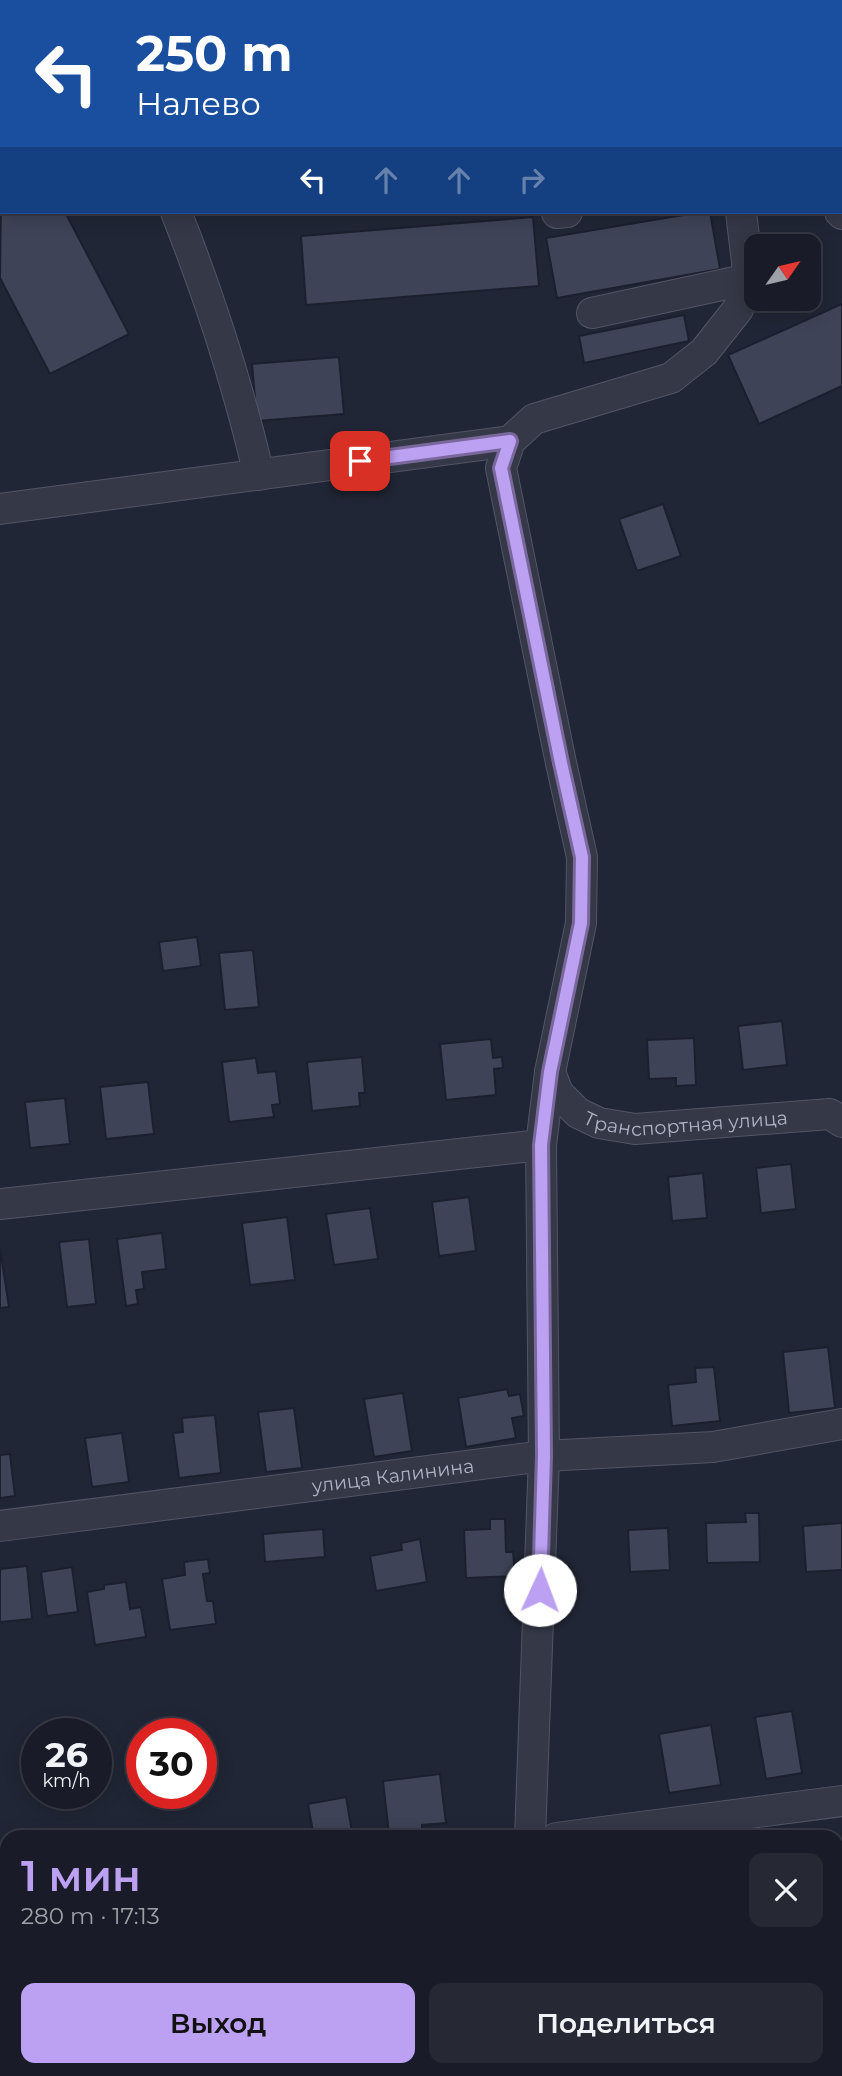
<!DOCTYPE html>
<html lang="ru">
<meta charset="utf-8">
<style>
:root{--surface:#191c28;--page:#262934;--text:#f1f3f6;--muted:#9fa1a8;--line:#373a45;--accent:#bca0f2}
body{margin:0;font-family:Montserrat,sans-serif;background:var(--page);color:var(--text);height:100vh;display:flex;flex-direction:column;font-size:26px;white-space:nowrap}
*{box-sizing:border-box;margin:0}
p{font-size:23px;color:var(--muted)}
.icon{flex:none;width:38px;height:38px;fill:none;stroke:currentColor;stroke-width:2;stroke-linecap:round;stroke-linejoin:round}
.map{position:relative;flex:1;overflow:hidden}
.details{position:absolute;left:0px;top:1830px;width:844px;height:247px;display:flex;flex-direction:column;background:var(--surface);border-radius:21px 21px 0 0;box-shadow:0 4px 18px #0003,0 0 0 2px var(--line)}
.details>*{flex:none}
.top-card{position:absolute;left:0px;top:0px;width:844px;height:214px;box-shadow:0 4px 18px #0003,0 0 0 2px var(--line);background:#1a4fa0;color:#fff;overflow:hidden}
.needle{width:46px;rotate:56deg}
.tools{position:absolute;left:744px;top:234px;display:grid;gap:14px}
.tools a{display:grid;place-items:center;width:77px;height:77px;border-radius:14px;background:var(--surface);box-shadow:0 4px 18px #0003,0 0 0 2px var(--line);font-size:35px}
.speed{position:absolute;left:21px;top:1718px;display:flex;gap:14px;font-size:35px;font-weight:700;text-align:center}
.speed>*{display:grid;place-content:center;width:91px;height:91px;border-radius:50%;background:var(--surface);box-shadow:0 4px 18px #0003,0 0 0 2px var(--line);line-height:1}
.speed small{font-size:18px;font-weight:400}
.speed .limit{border:10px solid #d22;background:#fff;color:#111}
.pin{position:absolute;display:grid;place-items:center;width:60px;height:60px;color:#fff;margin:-30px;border-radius:14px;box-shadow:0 4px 10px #0006}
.me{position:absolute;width:77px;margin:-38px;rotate:2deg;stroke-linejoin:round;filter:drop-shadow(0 0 5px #0008)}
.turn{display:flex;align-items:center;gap:24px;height:147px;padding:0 21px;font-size:32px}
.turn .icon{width:91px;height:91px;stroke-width:2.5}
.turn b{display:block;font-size:49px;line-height:60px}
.lanes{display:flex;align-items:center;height:66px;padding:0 21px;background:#0003;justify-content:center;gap:35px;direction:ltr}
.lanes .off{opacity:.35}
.round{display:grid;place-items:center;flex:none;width:74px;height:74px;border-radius:14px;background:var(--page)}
.head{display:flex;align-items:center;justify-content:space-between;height:119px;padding:0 21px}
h1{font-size:42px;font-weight:600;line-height:52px;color:var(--accent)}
.cta{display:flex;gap:14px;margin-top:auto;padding:14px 21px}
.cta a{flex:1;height:80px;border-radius:14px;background:var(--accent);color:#111;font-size:28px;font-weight:600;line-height:80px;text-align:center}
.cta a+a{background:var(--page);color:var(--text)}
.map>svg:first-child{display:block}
.building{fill:#3e4357;stroke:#1c1f2e;stroke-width:2}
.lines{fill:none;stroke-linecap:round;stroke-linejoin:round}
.minor-casing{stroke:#525565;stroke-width:32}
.minor{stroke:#353847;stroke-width:30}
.route-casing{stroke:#7a689d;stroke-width:18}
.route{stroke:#bca0f2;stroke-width:12}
.labels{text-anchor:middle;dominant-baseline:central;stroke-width:5;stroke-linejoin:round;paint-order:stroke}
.street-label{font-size:19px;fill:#afb2c4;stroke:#1a1d2c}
</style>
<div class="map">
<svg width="842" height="2076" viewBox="0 0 842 2076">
<rect width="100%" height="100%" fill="#212636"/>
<!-- building -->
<path class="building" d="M54 0H137L134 2Z
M2 117V212H65L129 334 50 374 0 278Z
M701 212H710L720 269 557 298 546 238Z
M533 217 539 286 306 305 301 236Z
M842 304V386L759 424 728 355Z
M684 315 689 341 584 363 579 336Z
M339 357 344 414 257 421 252 364Z
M663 504 681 556 637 571 619 519Z
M197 937 201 966 163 971 159 942Z
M253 950 259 1007 225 1010 219 953Z
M782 1021 787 1065 743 1070 738 1026Z
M694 1038 696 1085 676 1086V1078L649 1079 647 1040Z
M491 1039 493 1058 502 1057 503 1068 494 1069 496 1095 446 1100 440 1044Z
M362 1057 365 1093H359L360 1106 312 1111 307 1062Z
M256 1058 258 1073 276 1071 280 1104 272 1105 274 1117 229 1122 222 1062Z
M148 1082 154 1134 106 1139 100 1087Z
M65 1098 70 1144 30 1148 25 1102Z
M791 1164 796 1209 761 1213 756 1168Z
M703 1173 707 1218 672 1221 668 1177Z
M469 1197 476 1251 439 1256 432 1202Z
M370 1208 378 1259 334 1265 326 1214Z
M287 1217 295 1280 250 1285 242 1223Z
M162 1233 166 1269 142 1272 144 1289 136 1290 138 1304 126 1306 117 1239Z
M89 1239 96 1304 67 1307 59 1242Z
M0 1248 9 1307 0 1308Z
M828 1347 835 1408 789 1413 783 1352Z
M714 1367 720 1421 672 1426 668 1385 696 1382 695 1368Z
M507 1389 509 1396 520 1394 524 1416 512 1418 516 1438 466 1447 458 1398Z
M403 1393 412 1451 374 1457 364 1399Z
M294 1408 302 1468 266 1472 258 1412Z
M215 1415 221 1473 179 1478 173 1433 183 1432 182 1418Z
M122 1433 129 1482 92 1487 85 1438Z
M10 1454 15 1496 0 1498V1455Z
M745 1513H759L760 1562 707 1563 706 1523 746 1522Z
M490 1519H505L506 1552H513L515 1576 466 1578 464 1530 490 1529Z
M842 1523V1570L806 1572 803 1526Z
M668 1528 670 1570 630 1572 628 1530Z
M323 1529 325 1557 265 1562 263 1534Z
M420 1539 427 1582 376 1591 370 1556 402 1550 401 1543Z
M208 1559 210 1573 203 1574 207 1601H213L216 1624 170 1630 162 1579 185 1575 184 1562Z
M27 1566 32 1619 0 1622V1569Z
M72 1567 78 1612 47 1616 41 1572Z
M126 1582 130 1609 141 1607 146 1637 95 1645 87 1592 104 1589V1585Z
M792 1711 802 1773 766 1779 755 1717Z
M711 1725 721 1785 669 1793 659 1734Z
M440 1774 446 1823 422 1825V1830L389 1834 383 1781Z
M346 1797 353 1838H314L308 1804Z"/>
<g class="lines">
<!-- minor casing -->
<g class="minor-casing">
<g id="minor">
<path d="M717 0V2"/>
<path d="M393 2 394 0"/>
<path d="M176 212C210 298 238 385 259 475"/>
<path d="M840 212 842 214"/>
<path d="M557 213 567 212"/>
<path d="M592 313 749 279"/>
<path d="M0 509 510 441"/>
<path id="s1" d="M550 1072 558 1093 578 1113 599 1123 635 1129 830 1114 842 1122"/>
<path d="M0 1204 541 1145"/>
<path id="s2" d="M0 1526 544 1456 713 1447 842 1424"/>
<path d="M530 1838 544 1456 541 1145 550 1072 581 923 582 857 561 763 501 468 510 441 534 419 671 378 704 352 738 309 749 279 741 212"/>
<path d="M556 1838 842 1801"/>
<path d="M0 1932 7 1931"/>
<path d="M535 2076V2070"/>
</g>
</g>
<!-- minor -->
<use href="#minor" class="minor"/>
</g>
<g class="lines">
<!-- route casing -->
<g class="route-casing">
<path id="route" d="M360 461 510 441 501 468 561 763 582 857 581 923 550 1072 541 1145 544 1456 540 1590"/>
</g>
<!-- route -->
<use href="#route" class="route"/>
</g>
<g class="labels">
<!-- street labels -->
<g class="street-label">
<text stroke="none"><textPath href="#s1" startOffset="161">Транспортная улица</textPath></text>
<text stroke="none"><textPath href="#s2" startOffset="396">улица Калинина</textPath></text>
</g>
</g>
</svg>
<div class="tools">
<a><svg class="needle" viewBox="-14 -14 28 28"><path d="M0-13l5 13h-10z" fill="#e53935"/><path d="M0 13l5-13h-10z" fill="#9fa1a8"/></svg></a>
</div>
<div class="speed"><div>26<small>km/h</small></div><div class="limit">30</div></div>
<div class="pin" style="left:360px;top:461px;background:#d93025"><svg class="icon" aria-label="arrive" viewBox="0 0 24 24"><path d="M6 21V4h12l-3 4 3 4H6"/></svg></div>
<svg class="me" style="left:540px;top:1590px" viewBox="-20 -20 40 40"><circle r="19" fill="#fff"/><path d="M0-13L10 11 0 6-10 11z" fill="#bca0f2"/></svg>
<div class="top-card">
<div class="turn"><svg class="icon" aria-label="left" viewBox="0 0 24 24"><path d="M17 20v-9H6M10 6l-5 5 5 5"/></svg><div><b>250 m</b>Налево</div></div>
<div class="lanes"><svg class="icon" aria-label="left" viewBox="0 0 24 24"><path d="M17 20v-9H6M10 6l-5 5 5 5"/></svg><svg class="icon off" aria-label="ahead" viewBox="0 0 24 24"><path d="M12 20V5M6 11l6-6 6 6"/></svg><svg class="icon off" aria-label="ahead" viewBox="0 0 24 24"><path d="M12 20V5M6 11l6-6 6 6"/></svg><svg class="icon off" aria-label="right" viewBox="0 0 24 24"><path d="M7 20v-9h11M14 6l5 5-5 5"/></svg></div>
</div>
<section class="details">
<div class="head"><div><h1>1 мин</h1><p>280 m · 17:13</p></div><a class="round"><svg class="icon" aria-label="close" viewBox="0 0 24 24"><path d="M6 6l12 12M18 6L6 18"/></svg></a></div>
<div class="cta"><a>Выход</a><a>Поделиться</a></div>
</section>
</div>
